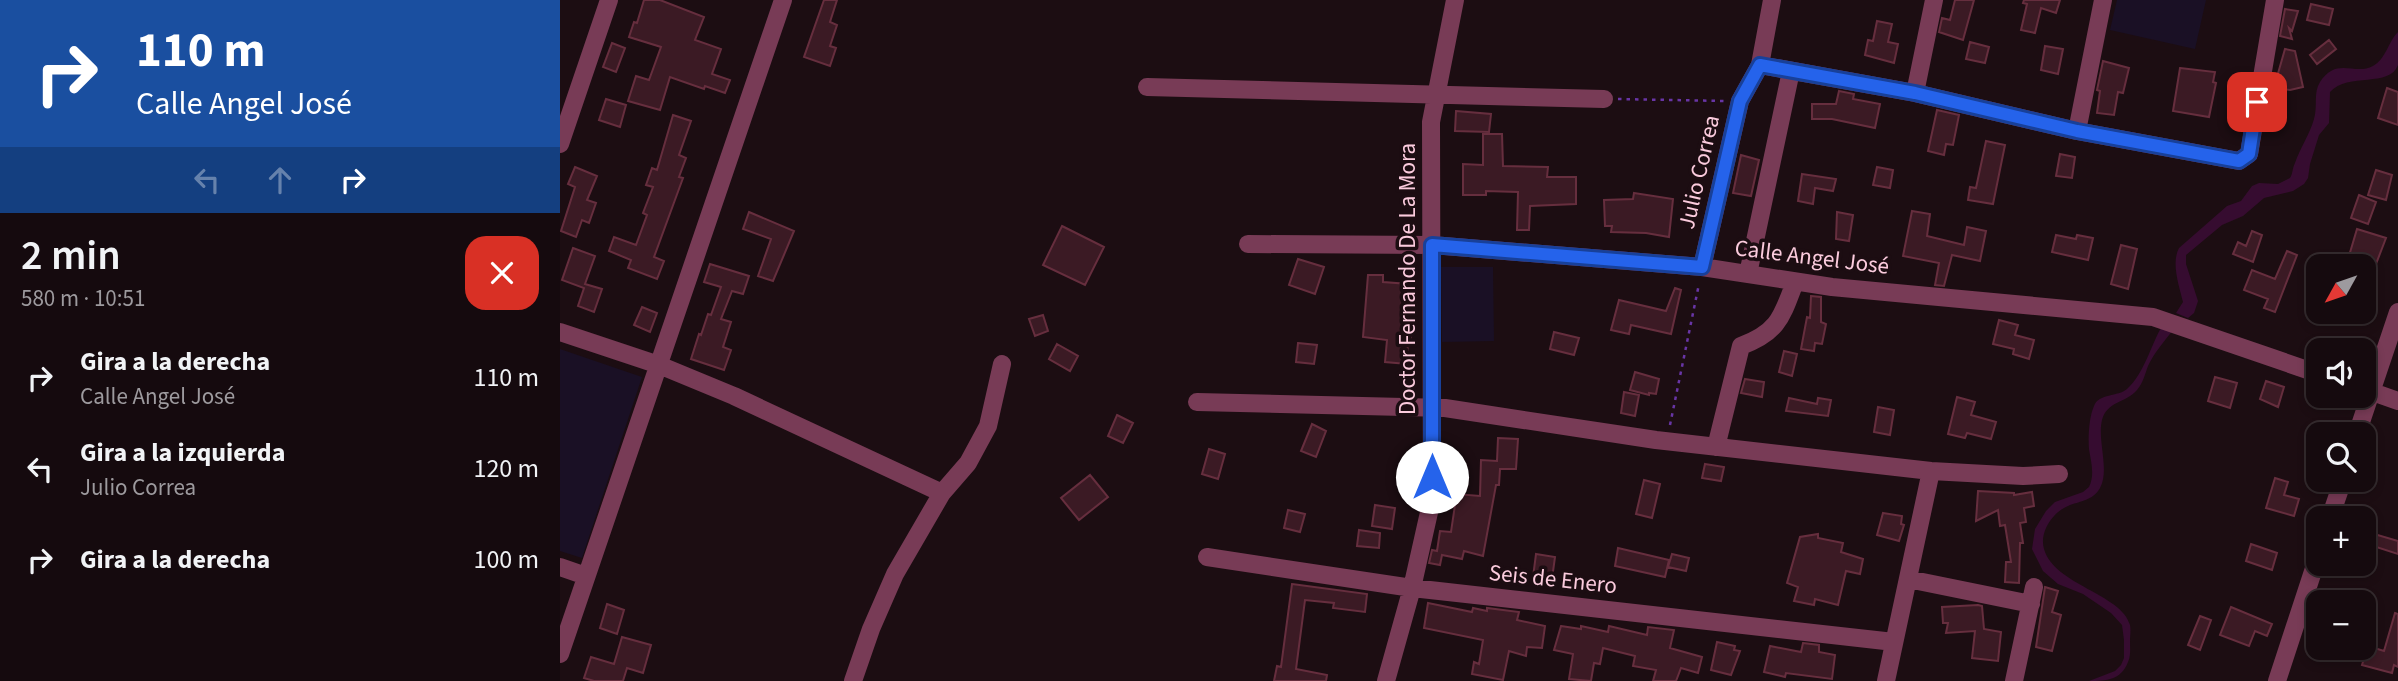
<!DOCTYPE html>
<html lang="es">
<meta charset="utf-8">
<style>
:root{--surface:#150a0e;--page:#1e1317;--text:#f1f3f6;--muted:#9d9a9e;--line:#342b2e}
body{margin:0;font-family:"Source Sans 3",sans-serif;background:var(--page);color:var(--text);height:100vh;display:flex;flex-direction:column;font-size:26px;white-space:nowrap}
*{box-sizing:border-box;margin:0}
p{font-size:23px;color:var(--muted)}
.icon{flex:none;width:38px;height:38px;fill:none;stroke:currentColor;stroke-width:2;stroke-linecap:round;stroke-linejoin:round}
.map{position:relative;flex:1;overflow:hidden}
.panel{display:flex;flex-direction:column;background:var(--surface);width:560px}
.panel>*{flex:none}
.banner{background:#1a4fa0;color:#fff;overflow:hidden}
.needle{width:46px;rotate:230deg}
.buttons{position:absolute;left:1746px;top:254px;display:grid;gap:14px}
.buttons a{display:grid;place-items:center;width:70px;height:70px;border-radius:14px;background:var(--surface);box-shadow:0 4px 10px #0003,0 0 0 2px var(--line);font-size:35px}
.pin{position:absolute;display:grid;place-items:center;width:60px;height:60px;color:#fff;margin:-30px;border-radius:14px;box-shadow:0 4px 10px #0006}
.me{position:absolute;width:77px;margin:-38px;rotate:0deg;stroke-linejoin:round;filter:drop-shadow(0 0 5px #0008)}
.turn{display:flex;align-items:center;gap:24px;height:147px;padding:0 21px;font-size:32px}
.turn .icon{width:91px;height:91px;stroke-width:2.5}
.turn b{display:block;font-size:49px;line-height:60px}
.lanes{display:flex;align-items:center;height:66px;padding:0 21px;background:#0003;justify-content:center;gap:35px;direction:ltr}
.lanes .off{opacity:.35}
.round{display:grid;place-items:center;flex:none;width:74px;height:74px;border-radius:21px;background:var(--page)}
.overview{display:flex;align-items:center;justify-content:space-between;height:119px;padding:0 21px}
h1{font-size:42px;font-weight:600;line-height:52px}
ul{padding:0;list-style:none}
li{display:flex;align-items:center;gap:21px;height:91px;padding:0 21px}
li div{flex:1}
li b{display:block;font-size:26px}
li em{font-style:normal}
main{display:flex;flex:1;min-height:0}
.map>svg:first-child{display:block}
.green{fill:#1a1025}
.water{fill:#360c30}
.building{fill:#3b1a24;stroke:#662e3e;stroke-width:2}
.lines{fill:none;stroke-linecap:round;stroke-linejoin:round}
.path{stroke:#6835a5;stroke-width:2.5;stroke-dasharray:3.5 5;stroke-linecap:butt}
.minor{stroke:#783b56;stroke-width:18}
.route-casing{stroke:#184099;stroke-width:18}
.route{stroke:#2563eb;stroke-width:12}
.labels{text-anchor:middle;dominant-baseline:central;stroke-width:7;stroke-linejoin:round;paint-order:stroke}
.street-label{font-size:23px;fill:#fbcbdd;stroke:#1c0d12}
</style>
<main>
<section class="panel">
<div class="banner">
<div class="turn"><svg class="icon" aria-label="right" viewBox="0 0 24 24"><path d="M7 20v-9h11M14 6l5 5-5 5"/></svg><div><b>110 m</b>Calle Angel José</div></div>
<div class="lanes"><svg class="icon off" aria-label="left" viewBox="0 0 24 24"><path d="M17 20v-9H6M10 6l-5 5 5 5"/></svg><svg class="icon off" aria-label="ahead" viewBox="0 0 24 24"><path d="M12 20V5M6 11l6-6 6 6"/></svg><svg class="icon" aria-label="right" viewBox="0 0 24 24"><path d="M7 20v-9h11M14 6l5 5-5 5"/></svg></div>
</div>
<div class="overview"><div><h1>2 min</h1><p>580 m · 10:51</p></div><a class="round" style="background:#d93025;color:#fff"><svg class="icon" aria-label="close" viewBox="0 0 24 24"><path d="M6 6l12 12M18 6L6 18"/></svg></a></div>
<ul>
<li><svg class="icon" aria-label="right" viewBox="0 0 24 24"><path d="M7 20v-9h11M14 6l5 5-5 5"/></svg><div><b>Gira a la derecha</b><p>Calle Angel José</p></div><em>110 m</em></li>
<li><svg class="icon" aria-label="left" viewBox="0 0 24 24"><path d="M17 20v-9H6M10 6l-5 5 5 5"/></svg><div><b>Gira a la izquierda</b><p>Julio Correa</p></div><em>120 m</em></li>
<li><svg class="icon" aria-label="right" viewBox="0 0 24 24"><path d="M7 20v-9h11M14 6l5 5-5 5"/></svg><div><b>Gira a la derecha</b></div><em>100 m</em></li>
</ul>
</section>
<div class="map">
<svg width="1838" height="681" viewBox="0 0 1838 681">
<rect width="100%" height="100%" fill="#1c0d12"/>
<!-- green -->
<path class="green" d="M1557 0H1646L1635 49 1550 30Z
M881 267H933L934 341 882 342Z
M0 349 82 377 22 558 0 551Z"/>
<!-- water -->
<path class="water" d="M1838 32C1838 41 1838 56 1838 65 1830 88 1788 72 1770 92L1769 123 1759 135 1750 164 1748 178 1744 184 1733 191 1704 198 1683 216 1662 225 1626 255V264L1638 301 1634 313 1628 318 1616 313 1623 302C1619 286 1611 263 1619 248L1667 206 1681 201 1692 186 1699 183 1718 184 1730 178C1733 173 1732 169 1735 163 1740 148 1750 134 1754 119 1758 106 1753 93 1760 82 1777 56 1794 76 1813 66 1826 59 1828 42 1838 32Z
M1602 326 1612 331C1604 342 1594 353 1588 366 1585 374 1583 383 1577 390 1566 403 1547 401 1542 420 1537 440 1550 470 1540 488 1533 501 1519 501 1508 506 1493 512 1479 532 1484 549 1494 585 1562 594 1570 625 1571 630 1570 636 1570 641 1570 648 1571 655 1568 662 1561 680 1547 681 1529 681L1555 671 1561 665 1564 658V640L1562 625 1551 613 1523 594 1498 584 1483 571 1472 549 1475 529 1486 511 1495 502 1523 492 1529 487C1535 475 1531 462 1529 449 1528 437 1529 417 1534 406 1539 393 1558 397 1567 389 1584 374 1591 345 1602 326Z"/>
<!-- building -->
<path class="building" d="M84 0H100L144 17 135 40 161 49 152 74 170 80 165 93 145 86 144 89 110 77 100 110 68 101 76 76 89 80 101 47 69 37 74 22 77 23Z
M264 0H277L270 22 277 25 270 46 276 48 270 66 244 57Z
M1395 0H1414L1403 40 1379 32 1382 18 1390 20Z
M1464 0H1500L1496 13 1481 8 1475 33 1461 30 1467 4 1463 3Z
M1751 4 1773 9 1769 25 1747 20Z
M1725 9 1738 11 1732 31 1729 28 1732 39 1720 36Z
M1317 21 1332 24 1328 42 1338 44 1334 63 1305 55 1308 40 1313 41Z
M1769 40 1776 49 1757 64 1750 55Z
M1410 42 1429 47 1425 63 1406 59Z
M52 43 65 48 56 72 43 67Z
M1485 46 1503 49 1498 74 1481 70Z
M1725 49 1735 51 1743 87 1730 90 1712 88 1714 76 1717 77Z
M1543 61 1569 68 1563 93 1558 92 1554 115 1537 113 1540 91 1537 90Z
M1620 68 1655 72 1653 82 1656 83 1649 117 1613 111Z
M1827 88 1838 92V125L1818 118Z
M1279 91 1294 94 1293 99 1320 104 1315 128 1272 119H1252V104H1276Z
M46 99 66 105 60 127 39 120Z
M1377 110 1399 115 1393 145 1386 144 1384 155 1368 151Z
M896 111 931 114 929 132 895 131Z
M113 115 131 121 119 155 126 158 119 177 123 178 94 257 104 261 97 279 68 268 71 260 49 251 54 237 76 245 87 215 83 213 93 187 86 185 92 168 97 170Z
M923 134H942L943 166 988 167 987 177H1016V204L970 206 969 230H957L958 192 926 191V195H903V164L923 165Z
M1426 141 1445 145 1433 204 1408 200 1410 187 1416 188Z
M1500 154 1515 157 1512 178 1496 176Z
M1181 155 1199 160 1191 196 1173 193Z
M15 167 37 176 27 200 36 203 29 223 22 220 16 237 1 231 15 187 8 184Z
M1317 167 1333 170 1330 188 1313 185Z
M1816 170 1832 175 1826 200 1808 195Z
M1242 174 1276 179 1273 191 1255 188 1253 204 1238 201Z
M1074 193 1113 199 1109 237 1086 233 1051 232 1052 226H1045L1044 200 1073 199Z
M1799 195 1816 202 1808 224 1791 218Z
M1352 211 1370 214 1367 236 1404 245 1407 227 1426 231 1420 261 1392 255 1384 286 1375 285 1379 263 1343 256Z
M189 212 234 231 213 281 198 276 211 239 183 229Z
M1277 212 1293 215 1289 241 1276 239Z
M502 226 544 247 525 285 483 265Z
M1797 229 1826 238 1806 290 1804 266H1786Z
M1692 231 1702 235 1693 262 1673 254 1678 242 1686 246Z
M1496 235 1516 239 1517 235 1533 238 1528 260 1492 252Z
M1561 245 1577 249 1568 289 1551 284Z
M13 248 35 256 25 284 42 289 34 312 18 306 24 288 2 280Z
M1727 251 1737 255 1715 312 1704 308 1708 299 1684 290 1692 270 1715 279Z
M738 259 764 267 755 294 729 285Z
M150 264 189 276 183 294 172 291 161 319 171 322 163 347 171 350 164 370 131 359 139 334 141 335 148 314 151 315 161 287 144 282Z
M808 275H823V282L849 284 847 312H852L851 338H848L847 364 825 362 827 340 803 337Z
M1115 288 1121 290 1111 334 1071 325 1069 334 1051 330 1059 300 1106 311Z
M1251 296 1261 297V322L1266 324 1262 344 1255 343 1254 351 1241 349 1247 317 1250 318Z
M82 307 97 313 90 332 74 325Z
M483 315 488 331 475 336 469 319Z
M1439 320 1458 325 1455 335 1474 340 1469 359 1453 354 1454 349 1433 344Z
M994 332 1019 338 1014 355 990 349Z
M738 343 757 345 754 364 736 362Z
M497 344 518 356 510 371 489 359Z
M1224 351 1237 354 1232 376 1219 372Z
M1075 372 1099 379 1096 394 1089 393V395L1070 390Z
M1655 377 1677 383 1670 408 1648 401Z
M1185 379 1204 382 1202 397 1181 393Z
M1706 381 1724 387 1718 407 1700 399Z
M1064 392 1079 395 1075 416 1061 413Z
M1397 397 1415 402 1411 415 1436 422 1431 439 1407 433 1405 438 1388 434Z
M1229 398 1257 404 1258 398 1271 400 1268 416 1226 411Z
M1318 407 1334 410 1330 435 1314 432Z
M557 415 573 423 563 443 548 436Z
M752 424 766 431 756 457 741 451Z
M938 438 958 439 956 469H940L939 485H936L923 556 904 551 902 559 882 555 880 565 869 563 872 550 877 551 880 531 891 532 895 505 883 504V493L920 496 921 460 937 461Z
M649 449 665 454 658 479 642 474Z
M1145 464 1164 467 1161 481 1142 478Z
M530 475 548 497 519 520 501 498Z
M1715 478 1728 482 1724 495 1739 499 1734 516 1706 508Z
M1084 480 1100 484 1092 518 1076 514Z
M1418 491 1454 493V495L1472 492 1474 506 1464 508 1466 522 1460 523 1463 543H1460L1459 583 1445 582 1446 562H1451L1445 525 1440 526 1438 510 1416 521Z
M815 505 835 508 832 529 812 526Z
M728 510 745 514 740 532 724 528Z
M1323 513 1342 516 1341 524 1344 525 1339 541 1317 535Z
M799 530 820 533 819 548 797 546Z
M1804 531 1838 541V554L1804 543Z
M1258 534V538L1283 543 1281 552 1303 559 1300 574 1286 571 1278 605 1255 599 1254 605 1234 601 1238 587 1227 583 1240 537Z
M1691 544 1717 553 1712 570 1686 561Z
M1058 548 1109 560 1105 577 1055 566Z
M976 554 995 557 992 579 973 577Z
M1112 554 1129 558 1126 571 1108 567Z
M732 584 807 594 805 612 773 608 774 603 745 600 736 669 767 675 766 681H714L717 666 721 667Z
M1485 587 1498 591 1492 612 1501 615 1492 651 1476 647Z
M868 603 912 612 913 608 927 611V608L959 612 957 620 985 626 982 648 967 647 966 656 949 651 943 680 912 674 914 662 919 664 923 640 864 628Z
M47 604 64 610 57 634 40 628Z
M1418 605 1422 606 1424 629 1441 632 1438 661 1412 658 1415 631 1386 633 1388 623H1383L1382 607Z
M1671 607 1712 624 1707 636 1695 631 1689 646 1660 635Z
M1835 613 1838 614V667L1834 665 1832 673 1802 665 1808 646 1824 651Z
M1640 616 1651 620 1640 650 1628 645Z
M1001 626 1021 629V626L1048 632 1049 626 1087 635 1088 627 1114 630 1110 648 1142 657 1138 673 1121 668 1116 681H1093L1096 670 1073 666 1075 656 1043 648 1040 664 1034 663 1031 681 1009 679 1013 654 994 650Z
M62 637 91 645 83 673 67 668 63 681H34L24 678 31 657 54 664Z
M1157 642 1175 646 1174 650 1180 651 1171 675 1151 670Z
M1243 643 1259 645V652L1275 655 1272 679 1226 673 1225 677 1204 672 1210 646 1241 652Z"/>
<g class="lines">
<!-- path -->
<path class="path" d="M1058 99 1164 101
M1110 425 1139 284"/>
<!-- minor -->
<path class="minor" d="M1200 65 1355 93 1517 131 1679 161 1689 154 1715 0
M587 87 1044 99
M1355 93 1374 0
M1517 131 1543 0
M0 144 49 0
M688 244 872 245 1142 267 1272 287 1593 317 1759 374
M1142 267 1180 101 1200 65 1212 0
M1188 274 1231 71
M0 332 99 365 174 396 382 493
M1804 389 1838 401
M637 402 885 408 1096 440 1371 471 1463 476 1499 474
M1797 434 1838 312
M1156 447 1181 346C1219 332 1222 316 1235 282
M1770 518 1783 480
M647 557 852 588 1334 642
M0 567 26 576
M1348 579 1471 604
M0 654 223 0
M293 681 311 629 335 574 382 493 408 463 428 426 442 364
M826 681 852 588 872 499 871 122 895 0
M1326 681 1371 471
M1454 681 1474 587
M1717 681 1759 553"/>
</g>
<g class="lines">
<!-- route casing -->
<g class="route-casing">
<path id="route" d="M872 477V245L1142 267 1180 101 1200 65 1355 93 1517 131 1679 161 1689 154 1697 102"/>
</g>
<!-- route -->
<use href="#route" class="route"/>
</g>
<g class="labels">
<!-- street labels -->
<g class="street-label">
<text transform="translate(1139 172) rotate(-77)">Julio Correa</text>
<text transform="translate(1252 257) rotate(7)">Calle Angel José</text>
<text transform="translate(847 279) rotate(-90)">Doctor Fernando De La Mora</text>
<text transform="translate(993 579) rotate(6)">Seis de Enero</text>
</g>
</g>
</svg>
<div class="buttons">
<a><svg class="needle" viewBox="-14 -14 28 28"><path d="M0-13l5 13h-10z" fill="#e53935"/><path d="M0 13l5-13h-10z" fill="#9d9a9e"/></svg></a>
<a><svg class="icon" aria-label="sound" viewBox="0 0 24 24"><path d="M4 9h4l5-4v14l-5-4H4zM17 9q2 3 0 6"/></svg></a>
<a><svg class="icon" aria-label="search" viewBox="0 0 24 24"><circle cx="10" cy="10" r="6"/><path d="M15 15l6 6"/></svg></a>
<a>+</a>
<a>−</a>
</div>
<div class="pin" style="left:1697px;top:102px;background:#d93025"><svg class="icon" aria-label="arrive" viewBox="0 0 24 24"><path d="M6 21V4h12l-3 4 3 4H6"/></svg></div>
<svg class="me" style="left:872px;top:477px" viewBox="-20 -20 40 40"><circle r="19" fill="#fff"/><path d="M0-13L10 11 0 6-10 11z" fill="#2563eb"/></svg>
</div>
</main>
